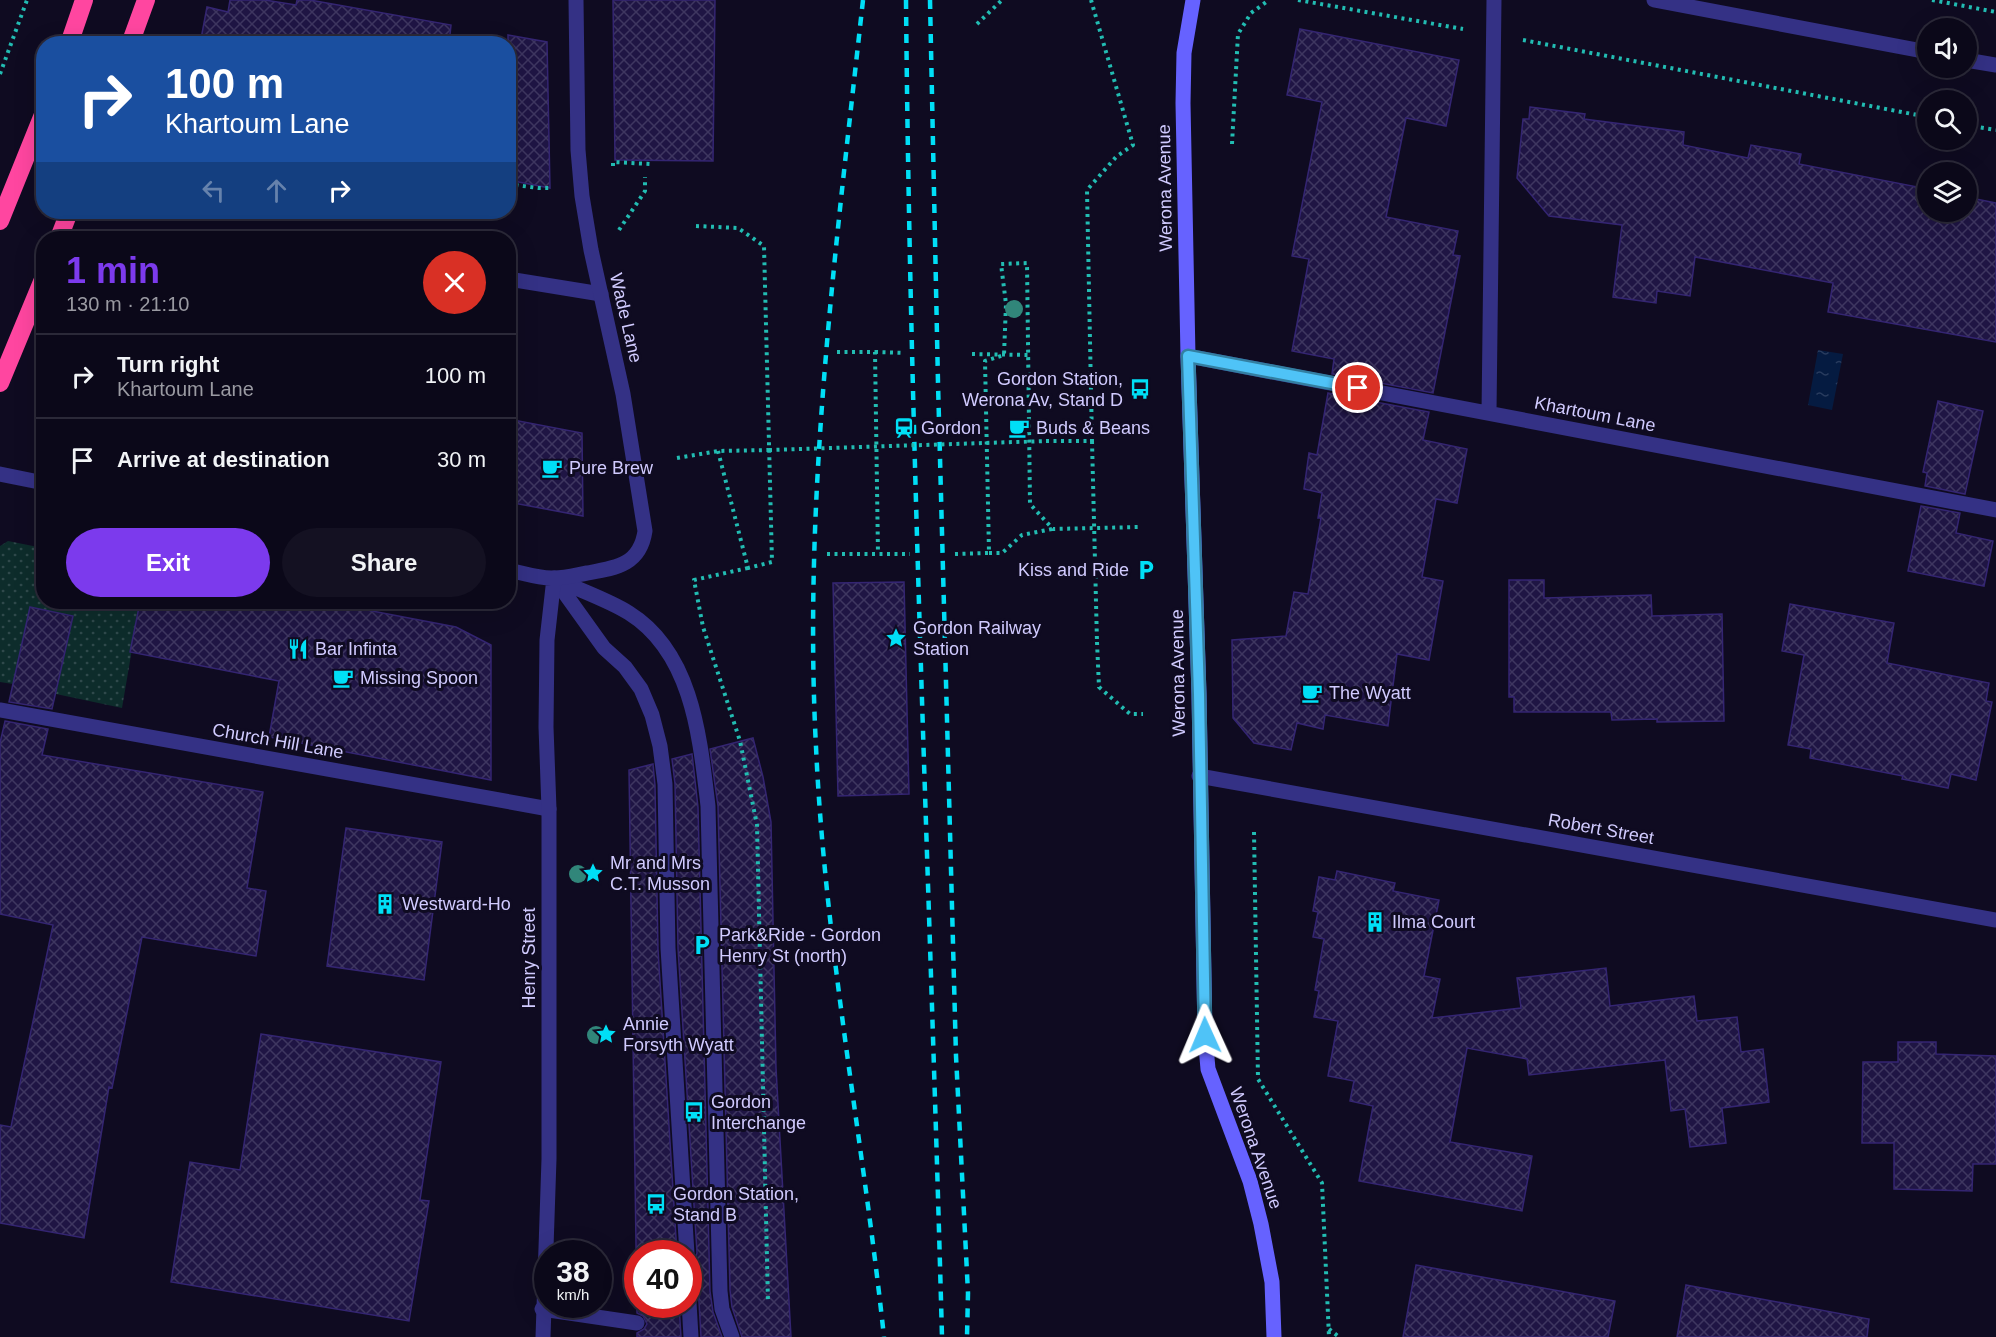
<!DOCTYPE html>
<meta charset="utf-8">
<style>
:root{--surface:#0b0819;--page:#141122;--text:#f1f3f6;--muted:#9a9aa2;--line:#2b2938;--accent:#7c3aed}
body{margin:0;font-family:Arial,sans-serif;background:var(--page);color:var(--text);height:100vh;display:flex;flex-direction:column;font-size:22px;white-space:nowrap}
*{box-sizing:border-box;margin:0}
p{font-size:20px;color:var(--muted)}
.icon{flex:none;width:33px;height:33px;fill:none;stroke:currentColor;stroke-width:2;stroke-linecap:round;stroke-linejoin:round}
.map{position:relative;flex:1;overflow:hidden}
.drawer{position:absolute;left:36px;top:231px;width:480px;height:378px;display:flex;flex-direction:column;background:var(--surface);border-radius:24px;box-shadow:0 6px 24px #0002,0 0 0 2px var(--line)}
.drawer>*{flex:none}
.banner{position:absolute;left:36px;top:36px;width:480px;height:183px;border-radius:24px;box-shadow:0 6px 24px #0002,0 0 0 2px var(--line);background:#1a4fa0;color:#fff;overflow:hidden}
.controls{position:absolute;left:1917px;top:18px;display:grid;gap:12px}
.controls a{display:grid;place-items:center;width:60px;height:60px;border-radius:50%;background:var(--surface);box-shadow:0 6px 24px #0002,0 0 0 2px var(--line);font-size:30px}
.speed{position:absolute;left:534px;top:1240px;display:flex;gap:12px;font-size:30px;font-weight:700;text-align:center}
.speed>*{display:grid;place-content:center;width:78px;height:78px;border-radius:50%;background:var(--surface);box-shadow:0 6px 24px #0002,0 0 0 2px var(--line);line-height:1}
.speed small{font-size:15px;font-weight:400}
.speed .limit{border:9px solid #d22;background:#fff;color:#111}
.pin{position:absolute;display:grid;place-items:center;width:51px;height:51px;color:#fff;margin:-26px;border:3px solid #fff;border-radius:50%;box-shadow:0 2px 6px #0007}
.me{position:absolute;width:66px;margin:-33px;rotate:359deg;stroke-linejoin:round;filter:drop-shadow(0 0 4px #0008)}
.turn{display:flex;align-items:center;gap:21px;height:126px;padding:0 30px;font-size:27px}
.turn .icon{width:78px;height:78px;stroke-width:2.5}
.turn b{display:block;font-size:42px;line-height:51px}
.lanes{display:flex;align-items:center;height:57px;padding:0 30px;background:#0003;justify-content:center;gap:30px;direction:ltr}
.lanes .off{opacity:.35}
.round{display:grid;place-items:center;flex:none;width:63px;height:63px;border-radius:32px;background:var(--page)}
.summary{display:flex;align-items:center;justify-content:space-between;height:102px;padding:0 30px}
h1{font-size:36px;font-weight:700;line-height:45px;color:var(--accent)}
.button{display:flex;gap:12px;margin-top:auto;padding:12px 30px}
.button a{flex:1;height:69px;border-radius:36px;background:var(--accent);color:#fff;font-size:24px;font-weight:700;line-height:69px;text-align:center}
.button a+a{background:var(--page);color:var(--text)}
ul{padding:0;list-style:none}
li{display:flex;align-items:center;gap:18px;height:84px;padding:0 30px;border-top:2px solid var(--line)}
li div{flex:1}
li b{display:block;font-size:22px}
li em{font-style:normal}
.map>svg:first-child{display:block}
.grass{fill:url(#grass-dots)}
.water{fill:url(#water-ripples)}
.building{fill:url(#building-cross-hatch);stroke:#342572;stroke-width:1.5}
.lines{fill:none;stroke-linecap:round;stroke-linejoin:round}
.path{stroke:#22bcb2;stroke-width:4;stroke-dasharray:3 4.5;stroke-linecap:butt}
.lane{stroke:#343185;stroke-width:15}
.street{stroke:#343185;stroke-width:15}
.secondary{stroke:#6662ff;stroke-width:15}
.highway{stroke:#ff46a0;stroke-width:18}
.rail{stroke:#00dff6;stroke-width:4.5;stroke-dasharray:9 8;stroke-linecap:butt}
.path-bridge{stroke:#22bcb2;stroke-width:4;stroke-dasharray:3 4.5;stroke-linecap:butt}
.tree{fill:#31867a}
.route-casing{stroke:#337fa1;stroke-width:15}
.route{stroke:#4fc3f7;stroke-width:10}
.labels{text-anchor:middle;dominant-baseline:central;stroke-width:6;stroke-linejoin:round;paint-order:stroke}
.street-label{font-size:18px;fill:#d1cbff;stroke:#0f0b21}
.poi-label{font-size:18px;fill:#d1cbff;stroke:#0f0b21;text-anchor:start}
</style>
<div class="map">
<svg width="1996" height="1337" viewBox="0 0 1996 1337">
<defs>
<pattern id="grass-dots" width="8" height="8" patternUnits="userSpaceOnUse" patternTransform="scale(1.5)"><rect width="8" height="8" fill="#0d2c2b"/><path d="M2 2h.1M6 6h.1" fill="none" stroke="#2f494b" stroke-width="1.8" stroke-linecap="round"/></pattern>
<pattern id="water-ripples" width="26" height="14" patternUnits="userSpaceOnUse" patternTransform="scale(1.5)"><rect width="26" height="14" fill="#051b41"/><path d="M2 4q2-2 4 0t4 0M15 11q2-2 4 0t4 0" fill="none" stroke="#283b5e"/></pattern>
<pattern id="building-cross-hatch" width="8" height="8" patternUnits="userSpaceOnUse" patternTransform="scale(1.5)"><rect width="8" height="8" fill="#1f1544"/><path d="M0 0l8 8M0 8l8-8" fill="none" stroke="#3e3660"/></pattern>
</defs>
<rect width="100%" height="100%" fill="#0f0b21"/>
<!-- grass -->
<path class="grass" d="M8 541 43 548 44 602H140L122 708 56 694 72 617 31 607 13 684 0 682V546Z"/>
<!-- water -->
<path class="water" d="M1818 350 1843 354 1832 410 1808 405Z"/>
<!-- building -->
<path class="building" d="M230 0H265L296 5 297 0H310L451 25 449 44H200L207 7 228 12Z
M613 0H715L713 161 615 160Z
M1300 29 1459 60 1446 126 1406 118 1386 217 1458 231 1453 255 1460 256 1433 393 1332 374 1334 359 1292 351 1309 259 1292 256 1322 102 1287 95Z
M508 35 547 42 550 188 508 180Z
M1530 107 1585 114 1584 119 1684 132 1683 145 1748 158 1751 145 1801 154 1799 164 1928 189V212H1966V197L1996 203V342L1828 312 1833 283 1695 257 1690 296 1657 291 1656 303 1613 297 1622 225 1549 216 1517 178 1523 119H1529Z
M1328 393 1429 412 1423 440 1467 449 1457 503 1436 499 1422 577 1443 581 1429 660 1397 654 1388 726 1325 715 1323 729 1297 723 1291 750 1254 743 1233 718 1232 640 1286 636 1294 592 1308 594 1321 518H1318L1322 493 1304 489 1309 453 1317 455Z
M1938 401 1983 411 1965 494 1925 486 1927 473 1923 472Z
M508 419 582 433 583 516 508 502Z
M1921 506 1960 513 1956 533 1993 541 1984 586 1908 571Z
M1509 580H1544V598L1651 595 1652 616 1722 614 1724 721 1657 722V719L1612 720 1611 712H1514V697H1509Z
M904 582 909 794 838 796 833 583Z
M140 602H325L456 627 491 645V780L269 737 279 681 130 652Z
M1790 604 1894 623 1887 663 1989 683 1986 701 1992 702 1976 780 1951 774 1948 788 1902 779 1903 776 1810 758 1811 749 1788 745 1804 655 1782 651Z
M30 607 73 616 52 709 9 702Z
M5 721 48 729 42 755 263 792 247 888 266 891 256 956 142 937 112 1088 109 1087 84 1238 0 1223V1125L11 1127 53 925 0 914V743Z
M753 738 763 777 771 822 776 1068 791 1337H742L732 1307 730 1290 718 806 710 749Z
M692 754 698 807 710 1291 713 1312 722 1337H701L698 1284 696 1279 688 1275V1264L695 1259 697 1253 678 948 675 784 672 759Z
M653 764 655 785 658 949 677 1254H638V1305H679L681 1337H637V1333L644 1329 647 1324 643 1316 637 1313 629 770Z
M346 828 442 842 424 980 327 966Z
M1337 871 1395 883 1393 891 1439 900 1424 976 1440 979 1432 1018 1521 1008 1517 978 1606 968 1610 1006 1694 996 1697 1021 1737 1017 1741 1052 1763 1049 1769 1102 1722 1108 1726 1143 1690 1147 1685 1109 1671 1111 1665 1060 1529 1075 1527 1059 1467 1048 1450 1142 1532 1156 1522 1211 1359 1181 1373 1106 1350 1101 1354 1081 1328 1076 1338 1021 1314 1017 1319 991 1315 990 1324 939 1313 937 1318 912 1313 911 1319 877 1335 880Z
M261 1034 441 1062 420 1200 429 1201 409 1321 171 1282 190 1162 240 1170Z
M1898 1042H1936V1054L1996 1056V1164H1973L1972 1191 1894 1189V1143H1862L1863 1062H1898Z
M1416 1265 1615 1301 1608 1337H1403Z
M1686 1285 1869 1319 1867 1337H1677Z"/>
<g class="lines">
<!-- path -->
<path class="path" d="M1298 0 1463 29
M1932 0 1996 12
M977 24 1002 0
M1523 40 1928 117
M0 74 27 0
M1966 125 1996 130
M1232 144 1238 34 1251 13 1269 0
M613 166V162L650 164 651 161
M508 184 538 188H552
M696 226 738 228 764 246 772 562 748 568 718 451
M619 230 645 191V177
M837 352H875L878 554
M875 352 905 353
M972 354 1028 355
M1046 441H1092L1087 190 1116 157 1133 145 1091 0
M677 458 718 451 769 450
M989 553H1002L1022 535 1052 529
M827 554H910
M955 554 989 553 985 361 1004 355 1006 304 1001 264 1027 263 1030 504 1053 529 1139 527
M748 568 694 580 703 627 740 741 757 825 768 1303
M1097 642 1099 687 1130 714H1143
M1254 832 1258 1079 1322 1183 1329 1337
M1329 1329 1339 1337"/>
<!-- lane -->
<path class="lane" d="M508 279 601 294
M1188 356 1996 510
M1489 413 1494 0
M554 578C576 589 609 600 629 613 693 653 700 739 708 806L720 1291 722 1309 732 1337
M556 581 604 648 625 667 641 689 652 715 660 746 665 784 668 948 687 1254
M0 710 549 809
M688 1285 691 1337
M542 1309 637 1323"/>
<!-- street -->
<path class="street" d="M1654 0 1928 52
M1966 60 1996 65
M0 474 44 483
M508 570C523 573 540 579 554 578 565 578 576 575 587 573 616 568 640 565 645 531L623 394 591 250 582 196 578 150 576 0
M1199 776 1996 920
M543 1337 549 1159V809L546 727 547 640 554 578"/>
<!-- secondary -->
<path class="secondary" d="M1193 0 1184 53 1183 103 1188 356 1199 694 1205 1035 1208 1069 1250 1181 1261 1224 1272 1282 1274 1337"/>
<!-- highway -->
<path class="highway" d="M69 44 84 0
M130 44 146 0
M0 221 44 112
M59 238 69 212
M0 383 44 277"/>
<!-- rail -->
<path class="rail" d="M863 0C836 247 803 498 816 747 825 945 863 1140 884 1337
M906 0C910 446 930 891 942 1337
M930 0 938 383 956 1056 968 1293 967 1337"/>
<!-- path-bridge -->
<path class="path-bridge" d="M1092 441 1097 642
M769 450 1046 441"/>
</g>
<!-- trees -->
<g class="tree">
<circle cx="1014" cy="309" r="9"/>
<circle cx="578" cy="874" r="9"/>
<circle cx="596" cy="1035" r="9"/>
</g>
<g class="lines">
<!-- route casing -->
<g class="route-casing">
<path id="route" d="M1205 1035 1199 694 1188 356 1358 388"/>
</g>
<!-- route -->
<use href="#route" class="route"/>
</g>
<!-- icons -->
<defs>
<g id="bus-bare" transform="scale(1.62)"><path d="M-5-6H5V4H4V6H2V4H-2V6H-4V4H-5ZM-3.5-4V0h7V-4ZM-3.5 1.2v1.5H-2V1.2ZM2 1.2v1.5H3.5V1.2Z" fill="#00dff6" stroke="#0f0b21" stroke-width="2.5" paint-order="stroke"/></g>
<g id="station-bare" transform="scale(1.62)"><path d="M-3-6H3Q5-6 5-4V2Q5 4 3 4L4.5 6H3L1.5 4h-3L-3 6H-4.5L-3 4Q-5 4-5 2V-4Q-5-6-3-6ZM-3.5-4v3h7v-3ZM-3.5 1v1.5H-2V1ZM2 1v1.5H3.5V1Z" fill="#00dff6" stroke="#0f0b21" stroke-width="2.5" paint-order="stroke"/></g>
<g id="cafe-bare" transform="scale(1.62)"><path d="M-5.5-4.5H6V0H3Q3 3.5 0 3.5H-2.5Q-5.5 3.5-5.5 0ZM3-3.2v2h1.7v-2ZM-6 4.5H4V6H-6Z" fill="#00dff6" stroke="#0f0b21" stroke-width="2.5" paint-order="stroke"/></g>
<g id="parking-bare" transform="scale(1.62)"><path d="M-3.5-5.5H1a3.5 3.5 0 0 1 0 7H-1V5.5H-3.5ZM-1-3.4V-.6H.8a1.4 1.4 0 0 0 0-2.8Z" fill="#00dff6" stroke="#0f0b21" stroke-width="2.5" paint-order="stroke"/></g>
<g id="sight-bare" transform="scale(1.62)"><path d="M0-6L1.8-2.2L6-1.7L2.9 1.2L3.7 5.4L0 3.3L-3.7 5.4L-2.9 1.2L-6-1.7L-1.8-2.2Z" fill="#00dff6" stroke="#0f0b21" stroke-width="2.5" paint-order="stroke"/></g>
<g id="restaurant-bare" transform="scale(1.62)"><path d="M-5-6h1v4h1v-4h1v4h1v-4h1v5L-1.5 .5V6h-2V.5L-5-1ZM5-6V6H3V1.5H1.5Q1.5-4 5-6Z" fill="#00dff6" stroke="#0f0b21" stroke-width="2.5" paint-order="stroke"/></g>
<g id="building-bare" transform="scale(1.62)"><path d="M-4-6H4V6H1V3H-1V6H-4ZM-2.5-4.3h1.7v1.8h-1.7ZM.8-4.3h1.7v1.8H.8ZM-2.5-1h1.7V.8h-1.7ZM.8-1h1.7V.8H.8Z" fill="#00dff6" stroke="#0f0b21" stroke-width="2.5" paint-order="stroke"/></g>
</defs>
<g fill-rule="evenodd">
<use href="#bus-bare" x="1140" y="389"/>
<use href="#station-bare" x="904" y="428"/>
<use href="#cafe-bare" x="1019" y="428"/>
<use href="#cafe-bare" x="552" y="468"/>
<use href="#parking-bare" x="1146" y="570"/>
<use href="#sight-bare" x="896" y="638"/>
<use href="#restaurant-bare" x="298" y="649"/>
<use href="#cafe-bare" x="343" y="678"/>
<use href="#cafe-bare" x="1312" y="693"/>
<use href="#sight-bare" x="593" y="873"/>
<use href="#building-bare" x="385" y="904"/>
<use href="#building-bare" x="1375" y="922"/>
<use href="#parking-bare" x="702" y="945"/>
<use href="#sight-bare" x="606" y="1034"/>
<use href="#bus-bare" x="694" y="1112"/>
<use href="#bus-bare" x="656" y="1204"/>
</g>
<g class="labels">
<!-- street labels -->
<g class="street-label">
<text transform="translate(1165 188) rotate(-91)">Werona Avenue</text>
<text transform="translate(626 318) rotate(77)">Wade Lane</text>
<text transform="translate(1595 414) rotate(11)">Khartoum Lane</text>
<text transform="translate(1178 673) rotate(-91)">Werona Avenue</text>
<text transform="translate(278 741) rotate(10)">Church Hill Lane</text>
<text transform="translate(1601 829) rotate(10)">Robert Street</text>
<text transform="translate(529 958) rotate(-90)">Henry Street</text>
<text transform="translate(1256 1148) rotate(71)">Werona Avenue</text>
</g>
<!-- poi labels -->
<g class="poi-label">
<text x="1123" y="379" text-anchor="end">Gordon Station,<tspan x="1123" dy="21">Werona Av, Stand D</tspan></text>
<text x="921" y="428">Gordon</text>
<text x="1036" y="428">Buds &amp; Beans</text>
<text x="569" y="468">Pure Brew</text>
<text x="1129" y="570" text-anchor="end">Kiss and Ride</text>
<text x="913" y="628">Gordon Railway<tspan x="913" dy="21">Station</tspan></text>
<text x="315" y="649">Bar Infinta</text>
<text x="360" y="678">Missing Spoon</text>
<text x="1329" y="693">The Wyatt</text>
<text x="610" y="863">Mr and Mrs<tspan x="610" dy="21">C.T. Musson</tspan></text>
<text x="402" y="904">Westward-Ho</text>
<text x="1392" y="922">Ilma Court</text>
<text x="719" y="935">Park&amp;Ride - Gordon<tspan x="719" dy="21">Henry St (north)</tspan></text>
<text x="623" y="1024">Annie<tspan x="623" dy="21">Forsyth Wyatt</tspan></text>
<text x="711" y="1102">Gordon<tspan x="711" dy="21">Interchange</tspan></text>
<text x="673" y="1194">Gordon Station,<tspan x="673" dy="21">Stand B</tspan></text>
</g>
</g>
</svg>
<div class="controls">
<a><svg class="icon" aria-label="sound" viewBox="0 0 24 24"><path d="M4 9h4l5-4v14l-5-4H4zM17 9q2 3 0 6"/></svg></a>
<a><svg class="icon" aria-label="search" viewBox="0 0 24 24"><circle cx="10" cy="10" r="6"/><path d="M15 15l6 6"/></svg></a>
<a><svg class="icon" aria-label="layers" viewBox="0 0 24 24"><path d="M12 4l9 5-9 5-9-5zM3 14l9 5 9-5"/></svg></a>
</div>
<div class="speed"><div>38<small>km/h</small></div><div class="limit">40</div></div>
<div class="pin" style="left:1358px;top:388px;background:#d93025"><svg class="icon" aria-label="arrive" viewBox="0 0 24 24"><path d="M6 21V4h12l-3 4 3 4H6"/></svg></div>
<svg class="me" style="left:1205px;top:1035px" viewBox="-20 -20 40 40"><path d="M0-17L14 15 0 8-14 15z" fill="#4fc3f7" stroke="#fff" stroke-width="4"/></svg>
<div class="banner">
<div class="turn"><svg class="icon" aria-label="right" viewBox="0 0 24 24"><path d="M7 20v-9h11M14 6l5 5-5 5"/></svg><div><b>100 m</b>Khartoum Lane</div></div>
<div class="lanes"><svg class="icon off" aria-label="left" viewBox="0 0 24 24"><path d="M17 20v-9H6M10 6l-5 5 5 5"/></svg><svg class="icon off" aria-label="ahead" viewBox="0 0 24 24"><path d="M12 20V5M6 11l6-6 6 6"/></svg><svg class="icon" aria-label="right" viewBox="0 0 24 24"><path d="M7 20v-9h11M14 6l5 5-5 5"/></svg></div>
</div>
<section class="drawer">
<div class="summary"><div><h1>1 min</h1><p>130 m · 21:10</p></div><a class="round" style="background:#d93025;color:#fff"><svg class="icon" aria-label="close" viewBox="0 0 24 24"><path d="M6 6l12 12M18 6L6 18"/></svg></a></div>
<ul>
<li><svg class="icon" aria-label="right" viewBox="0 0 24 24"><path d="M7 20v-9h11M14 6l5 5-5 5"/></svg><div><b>Turn right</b><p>Khartoum Lane</p></div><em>100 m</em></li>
<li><svg class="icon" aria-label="arrive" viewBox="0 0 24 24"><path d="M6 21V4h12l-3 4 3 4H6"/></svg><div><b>Arrive at destination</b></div><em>30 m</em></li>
</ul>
<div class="button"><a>Exit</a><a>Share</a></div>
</section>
</div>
